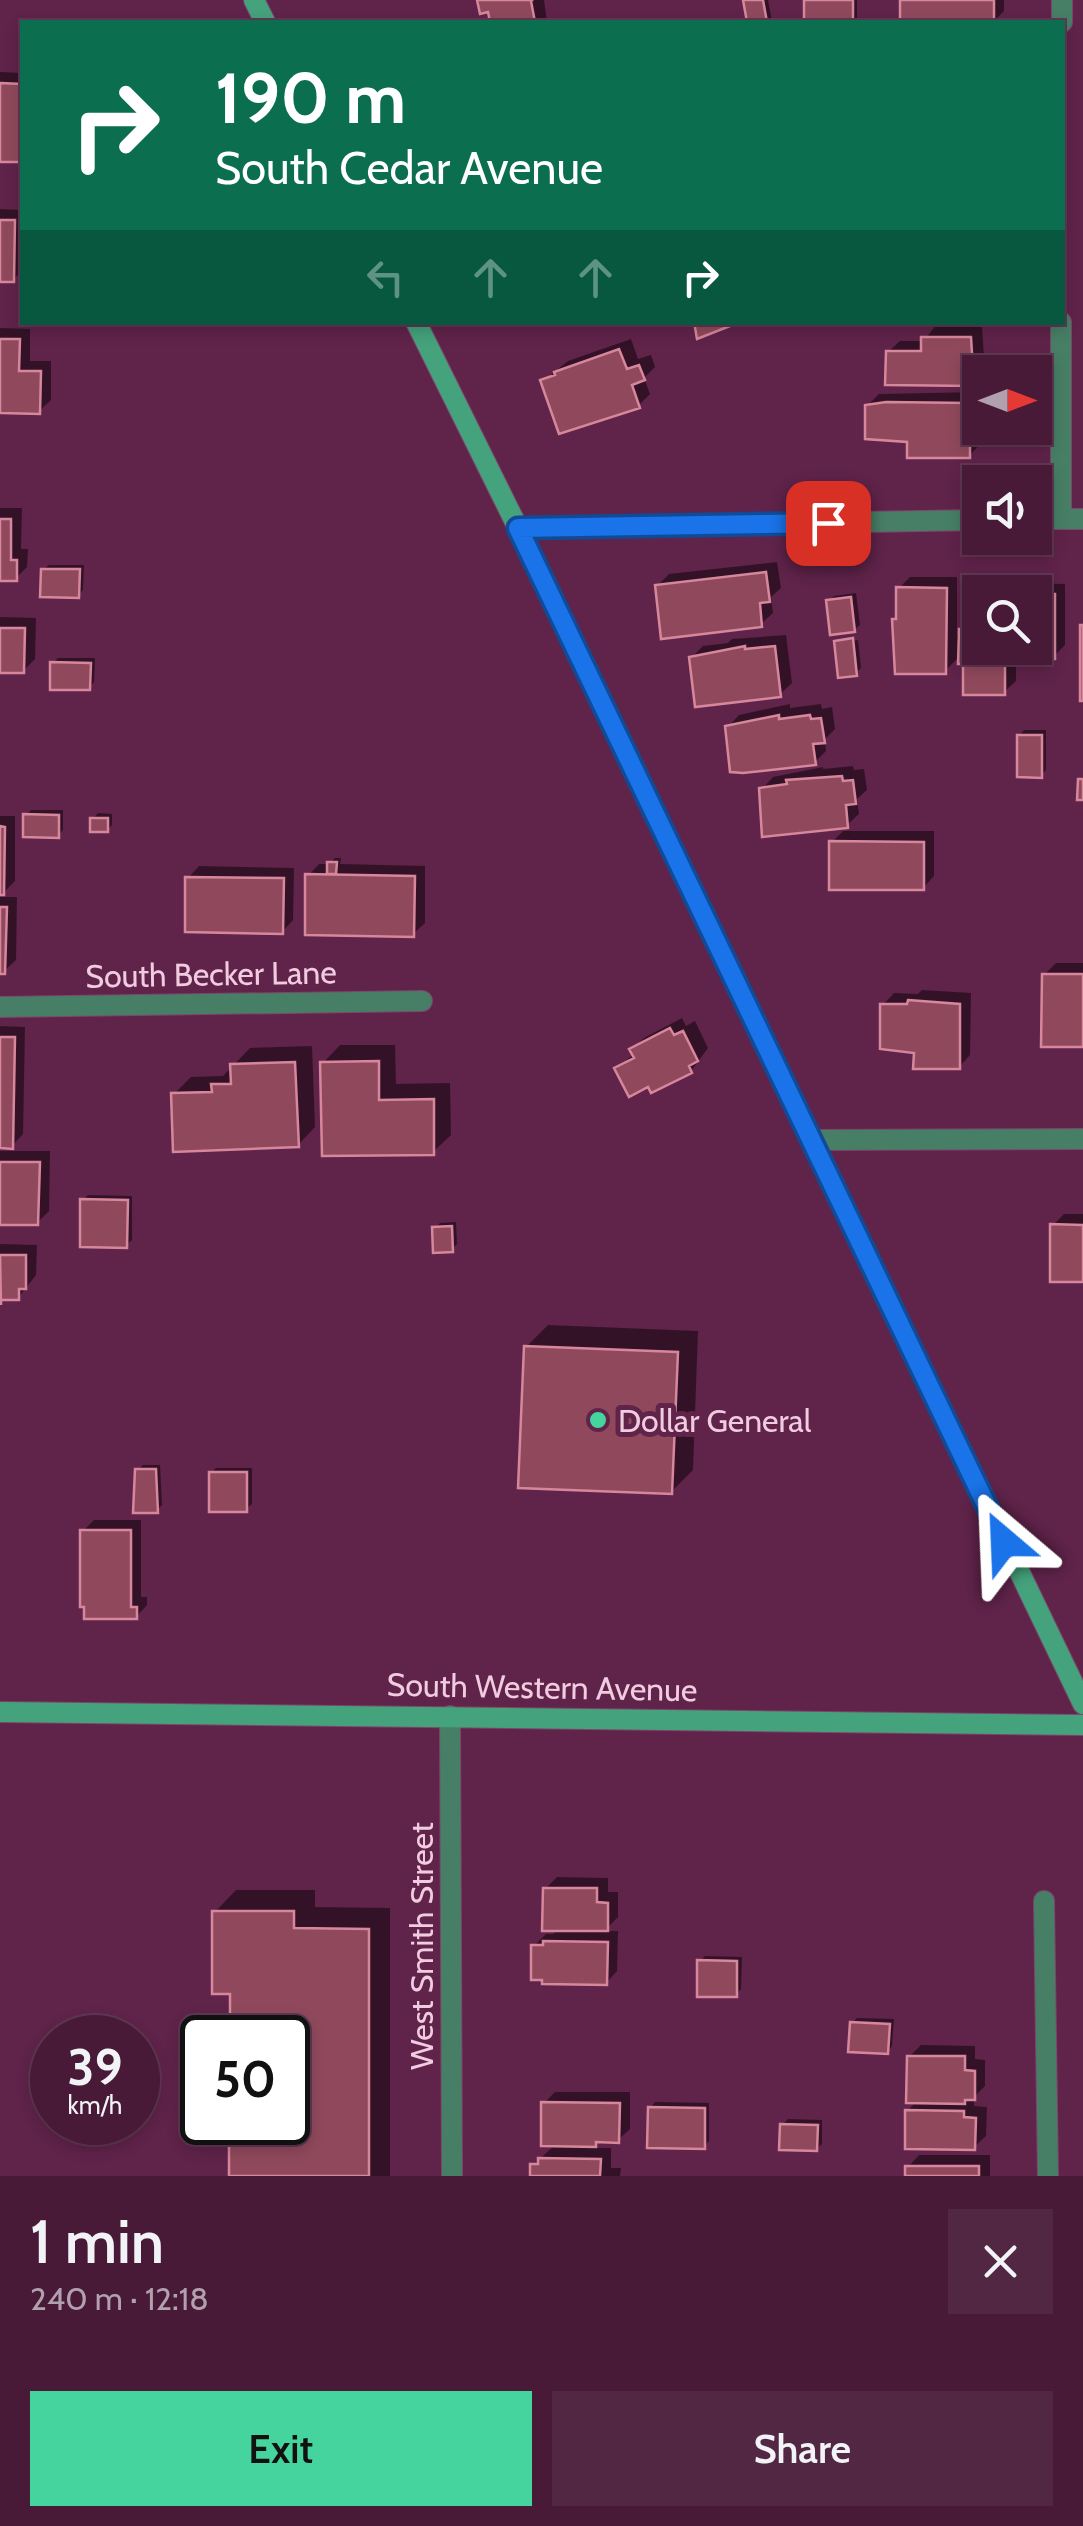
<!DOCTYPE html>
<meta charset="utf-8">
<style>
:root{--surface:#481a38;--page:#522743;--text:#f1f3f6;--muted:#b1a1ae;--line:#603853;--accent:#46d49e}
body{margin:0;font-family:Cabin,sans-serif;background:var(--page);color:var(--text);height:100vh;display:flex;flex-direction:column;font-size:38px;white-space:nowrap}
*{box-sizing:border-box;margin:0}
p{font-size:32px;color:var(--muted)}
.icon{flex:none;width:55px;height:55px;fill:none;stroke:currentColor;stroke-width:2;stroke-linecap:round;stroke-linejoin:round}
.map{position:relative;height:2176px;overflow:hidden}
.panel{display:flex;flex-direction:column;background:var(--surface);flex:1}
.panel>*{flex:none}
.guide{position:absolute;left:20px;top:20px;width:1045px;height:305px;border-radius:0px;box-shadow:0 5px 15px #0003,0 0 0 2px var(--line);background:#0b6e4f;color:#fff;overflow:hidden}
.needle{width:65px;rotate:90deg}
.tools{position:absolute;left:962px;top:355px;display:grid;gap:20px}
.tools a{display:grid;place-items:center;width:90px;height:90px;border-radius:0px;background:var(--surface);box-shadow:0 5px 15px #0003,0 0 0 2px var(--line);font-size:50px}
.speed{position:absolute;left:30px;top:2015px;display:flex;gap:20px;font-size:50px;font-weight:700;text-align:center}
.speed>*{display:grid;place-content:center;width:130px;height:130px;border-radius:50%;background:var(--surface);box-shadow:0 5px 15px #0003,0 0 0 2px var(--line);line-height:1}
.speed small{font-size:25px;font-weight:400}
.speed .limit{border:5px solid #111;border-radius:15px;background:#fff;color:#111}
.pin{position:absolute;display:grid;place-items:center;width:85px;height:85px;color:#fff;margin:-42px;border-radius:20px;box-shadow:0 5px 15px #0006}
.me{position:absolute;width:110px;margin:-55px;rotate:334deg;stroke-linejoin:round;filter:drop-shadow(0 0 8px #0008)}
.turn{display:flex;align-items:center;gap:35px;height:210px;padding:0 30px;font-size:45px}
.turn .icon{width:130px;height:130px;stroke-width:2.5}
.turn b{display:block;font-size:70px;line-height:85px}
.lanes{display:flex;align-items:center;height:95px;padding:0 30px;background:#0003;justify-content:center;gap:50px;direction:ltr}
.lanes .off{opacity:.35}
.round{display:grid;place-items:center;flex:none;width:105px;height:105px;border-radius:0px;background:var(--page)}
.summary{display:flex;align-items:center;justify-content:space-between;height:170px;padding:0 30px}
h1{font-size:60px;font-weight:600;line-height:75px}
.primary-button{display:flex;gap:20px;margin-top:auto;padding:20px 30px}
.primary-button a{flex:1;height:115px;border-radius:0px;background:var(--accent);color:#111;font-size:40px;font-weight:600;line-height:115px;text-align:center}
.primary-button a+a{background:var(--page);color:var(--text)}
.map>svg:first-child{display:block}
.shadow{fill:#0007}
.building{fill:#90495c;stroke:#d7879b;stroke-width:2.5}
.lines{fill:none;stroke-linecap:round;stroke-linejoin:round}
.minor-casing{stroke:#7d4568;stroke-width:22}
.secondary-casing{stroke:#7d4568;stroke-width:22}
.minor{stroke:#477e66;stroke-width:20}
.secondary{stroke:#44a27c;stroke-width:20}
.route-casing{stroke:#114b97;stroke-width:25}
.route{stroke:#1a73e8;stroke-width:18}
.poi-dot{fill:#46d49e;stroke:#60234a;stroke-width:4}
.labels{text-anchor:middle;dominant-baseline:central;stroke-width:10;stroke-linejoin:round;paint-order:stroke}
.street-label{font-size:32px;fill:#f1cce0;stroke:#60234a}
.poi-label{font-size:32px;fill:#f1cce0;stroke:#60234a;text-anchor:start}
</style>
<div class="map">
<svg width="1083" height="2176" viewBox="0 0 1083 2176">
<rect width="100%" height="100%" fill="#60234a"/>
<!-- shadow -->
<path class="shadow" d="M479 0H544L547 22H493L490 9Z
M745 0H768L772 21 749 22Z
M806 0H857V22H806Z
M903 0H1004V11L993 22H903Z
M0 72 22 73V160H0Z
M0 209 22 210V270L13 280H0Z
M935 326 982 327 985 372H980L973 383 888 352 900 341H924Z
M0 328 30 329V361H51V400L39 411H0Z
M631 339 638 359 651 355 655 367 644 378 650 394 638 406 543 381 568 361Z
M980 392V444L969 456 910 440 867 406 879 394Z
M0 508H22L21 549H28L27 567 16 578H0Z
M777 562 781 588 771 597 773 613 761 624 657 586 669 574Z
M49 565H84L83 590 78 595 43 570Z
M910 577H957V635L966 625V617L980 598V648H1035V592H1018L1028 583 1065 584V645L1054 656H1016V681L1004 692 961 655 945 671 895 620 899 616V588Z
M988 590H1016V592H986Z
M856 593 860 625 854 630 829 601 834 596Z
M0 617 36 618 35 659 23 671 0 670Z
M786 635 792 683 780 694 691 658 703 646 728 643 732 639Z
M839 639V643L858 640 861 668 856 673 837 642Z
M58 658H95L94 682 89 688 53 663Z
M790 704V708L821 704 822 709 832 707 835 729 825 739 826 751 815 762 728 727 739 715Z
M1024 730H1046V770L1041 775 1019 736Z
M853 766 854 770 864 769 867 790 857 799 859 814 847 825 762 789 773 777 823 767V769Z
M31 810H63V830L58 835 26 815Z
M98 813 112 814V825L107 830 93 819Z
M0 816H15V881L0 896Z
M843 831H934V876L923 888 832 842Z
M335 858H341L340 864 425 866V923L413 934 308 876 319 864H329Z
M199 866 294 868 293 920 282 932 188 878Z
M0 897H17L16 960 4 971H0Z
M1056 963H1083V1044L1044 975Z
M922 990 971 993 970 1055 959 1067 916 1051 883 1005 894 993 918 994Z
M682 1018 686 1026 695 1021 708 1048 691 1071 649 1084 617 1068 634 1054 632 1049 644 1038Z
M0 1026 25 1027 23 1134 12 1146H0Z
M340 1045H395L396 1084 450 1083 451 1135 433 1152 323 1063Z
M312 1046 315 1127 298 1145 174 1094 191 1077 223 1076 250 1048Z
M0 1151H50L49 1211 37 1223 0 1222Z
M88 1195 132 1196V1240L126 1245 83 1200Z
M1064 1214H1083V1280L1053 1225Z
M456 1222 457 1244 452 1249 435 1228 440 1223Z
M0 1244 37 1245 36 1275 18 1298H4L0 1302Z
M548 1325 698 1331 693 1470 671 1492 526 1347Z
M143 1465H160L162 1505 157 1510 138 1470Z
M216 1468H252V1504L246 1509 211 1473Z
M94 1520H141V1597H147V1605L136 1617 83 1531Z
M557 1877 608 1878V1892H618V1917L604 1931H618L617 1971 606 1983 534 1946 546 1934H553L559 1928 545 1889Z
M236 1890H315V1907L390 1908V2176H231L288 2122V2038L232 1992 215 1912Z
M705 1956 742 1957 741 1989 736 1994 700 1961Z
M857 2018 894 2019 892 2046 887 2052 852 2023Z
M921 2045 975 2046V2059L985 2060V2086L974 2097V2106L987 2107 986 2136 974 2147 907 2111 918 2100 909 2057Z
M555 2092H630V2129L618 2140H599L591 2148H611V2168H621L620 2176H533V2165L556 2144 544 2103Z
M655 2102 709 2103V2141L704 2146 650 2108Z
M788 2119 822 2120V2144L816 2149 782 2125Z
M919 2155H990V2176H908V2167Z"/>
<!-- building -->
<path class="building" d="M477 0H533L531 1 535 22H490L488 12 480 14Z
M743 0H763L767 22H747Z
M804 0H853V22H804Z
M900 0H994V22H900Z
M0 83 22 84V162H0Z
M0 220H15L14 282H0Z
M694 322H740L697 339Z
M921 337H971L974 386 885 385 886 351H921Z
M0 339H20L19 371H41L40 414 0 413Z
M619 349 627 369 639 365 645 380 632 385 640 408 559 434 540 380 555 375 554 372Z
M886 402 970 403V458H907V442L865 439V405Z
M0 519H11V560H17V581H0Z
M41 569H80L79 598 40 597Z
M766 572 770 602 760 603 762 627 661 639 655 585Z
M896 587 947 588 946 674H895L892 619H896Z
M1035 594H1055V659H1013V648H1035Z
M851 597 855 632 830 635 826 600Z
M974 600H980V648H1005V695H963V664H958L959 629H964V616H974Z
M1080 625H1083V701H1080Z
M0 628H25L24 673H0Z
M853 638 857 676 838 678 834 641Z
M745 646V649L775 646 781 697 695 707 689 657Z
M50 662 91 663 90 690H50Z
M779 715V719L810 715 811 719 821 718 825 743 813 744 816 765 743 773 730 772 725 726Z
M1017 735H1042V778L1017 777Z
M842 776 843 781 853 780 856 804 846 805 848 828 762 837 759 788 787 784 786 780Z
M1078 779H1083V800H1077Z
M23 814 59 815V838L23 837Z
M90 818H108V832H90Z
M0 826 5 827 4 895H0Z
M829 841 924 842V890H829Z
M327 862H337L336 874H327Z
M305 874 415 876 414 937 305 935Z
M185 877 284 878 283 934 185 932Z
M0 907H7L5 974H0Z
M1042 974H1083V1047H1041Z
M908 1000 960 1004V1069H913L914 1053 880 1049V1004H907Z
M670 1028 674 1035 683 1031 698 1061 689 1066 692 1073 651 1093 648 1087 629 1097 614 1068 634 1058 629 1049Z
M0 1037H15L13 1149 0 1148Z
M379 1061V1100L434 1099V1155L322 1156 320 1062Z
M295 1062 299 1147 173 1152 171 1093 212 1092 211 1084H231L230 1064Z
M0 1162H40L38 1225H0Z
M80 1199 128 1200 127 1248 80 1247Z
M1050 1224 1083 1225V1282H1050Z
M452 1226 453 1252 433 1253 432 1227Z
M0 1255H26V1289H19V1300H1V1305Z
M524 1346 678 1352 672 1494 518 1488Z
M135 1469H156L158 1513H133Z
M209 1472H247V1512H209Z
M80 1530H131V1607H137V1619H84V1607H80Z
M543 1888H597V1902L608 1903V1931H542Z
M212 1911H294V1928L369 1929V2176H229V2122H288V2038H230V1994H212Z
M543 1941 608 1942 607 1985 542 1984V1980H531V1945H543Z
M697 1960 737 1961V1997H697Z
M850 2022 890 2024 888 2054 848 2052Z
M907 2056H965V2070L975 2071V2100H965V2104L906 2103Z
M541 2102 620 2103 619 2143 596 2142V2147L541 2146Z
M648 2107 705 2108V2149L647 2148Z
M905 2110 964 2111V2117L976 2118 975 2150 905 2149Z
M780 2124 818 2125 817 2151 779 2150Z
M538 2158 601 2159 600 2176H530V2164H538Z
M905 2166H979V2176H905Z"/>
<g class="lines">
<!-- minor casing -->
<g class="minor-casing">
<path id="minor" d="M1062 22V0
M1061 518V322
M1035 519H1083
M518 528 980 520
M0 1007 422 1001
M813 1140 1083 1139
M450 1716 452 2176
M1044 1901 1048 2176"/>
</g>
<!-- secondary casing -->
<g class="secondary-casing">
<path id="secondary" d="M254 0 265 22
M416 322 518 528 1083 1704
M0 1712 1083 1725"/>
</g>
<!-- minor -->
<use href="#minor" class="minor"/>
<!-- secondary -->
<use href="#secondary" class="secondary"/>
</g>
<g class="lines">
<!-- route casing -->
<g class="route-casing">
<path id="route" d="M828 523 518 528 1004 1542"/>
</g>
<!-- route -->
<use href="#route" class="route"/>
</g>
<!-- markers -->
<circle class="poi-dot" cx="598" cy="1420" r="10"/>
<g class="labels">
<!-- street labels -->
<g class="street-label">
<text transform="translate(211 974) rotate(-1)">South Becker Lane</text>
<text transform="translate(542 1687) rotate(1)">South Western Avenue</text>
<text transform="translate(421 1946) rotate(-90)">West Smith Street</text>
</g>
<!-- poi labels -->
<g class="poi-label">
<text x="618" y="1420">Dollar General</text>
</g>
</g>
</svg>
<div class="tools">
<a><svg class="needle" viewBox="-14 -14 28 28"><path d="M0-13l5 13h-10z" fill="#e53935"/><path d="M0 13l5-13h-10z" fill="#b1a1ae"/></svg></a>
<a><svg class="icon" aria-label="sound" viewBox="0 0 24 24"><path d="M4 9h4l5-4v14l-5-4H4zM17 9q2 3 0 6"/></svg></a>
<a><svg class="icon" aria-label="search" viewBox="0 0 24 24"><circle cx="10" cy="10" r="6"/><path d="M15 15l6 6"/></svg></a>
</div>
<div class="speed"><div>39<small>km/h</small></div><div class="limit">50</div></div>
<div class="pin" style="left:828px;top:523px;background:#d93025"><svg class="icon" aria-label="arrive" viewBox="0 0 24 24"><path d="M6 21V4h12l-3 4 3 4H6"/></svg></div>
<svg class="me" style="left:1004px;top:1542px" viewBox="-20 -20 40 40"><path d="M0-17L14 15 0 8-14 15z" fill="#1a73e8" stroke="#fff" stroke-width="4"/></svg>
<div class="guide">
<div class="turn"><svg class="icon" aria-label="right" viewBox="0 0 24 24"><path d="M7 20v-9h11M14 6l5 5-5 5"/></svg><div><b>190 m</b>South Cedar Avenue</div></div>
<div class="lanes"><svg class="icon off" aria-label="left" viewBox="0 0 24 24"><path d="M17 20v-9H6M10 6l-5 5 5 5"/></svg><svg class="icon off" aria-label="ahead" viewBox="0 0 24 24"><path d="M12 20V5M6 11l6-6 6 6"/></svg><svg class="icon off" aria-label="ahead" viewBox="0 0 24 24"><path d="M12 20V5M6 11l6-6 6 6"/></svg><svg class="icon" aria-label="right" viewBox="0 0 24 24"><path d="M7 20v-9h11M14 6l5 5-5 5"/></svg></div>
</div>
</div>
<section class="panel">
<div class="summary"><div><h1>1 min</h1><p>240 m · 12:18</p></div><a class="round"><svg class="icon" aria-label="close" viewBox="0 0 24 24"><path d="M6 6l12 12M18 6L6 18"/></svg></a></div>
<div class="primary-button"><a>Exit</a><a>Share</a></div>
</section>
